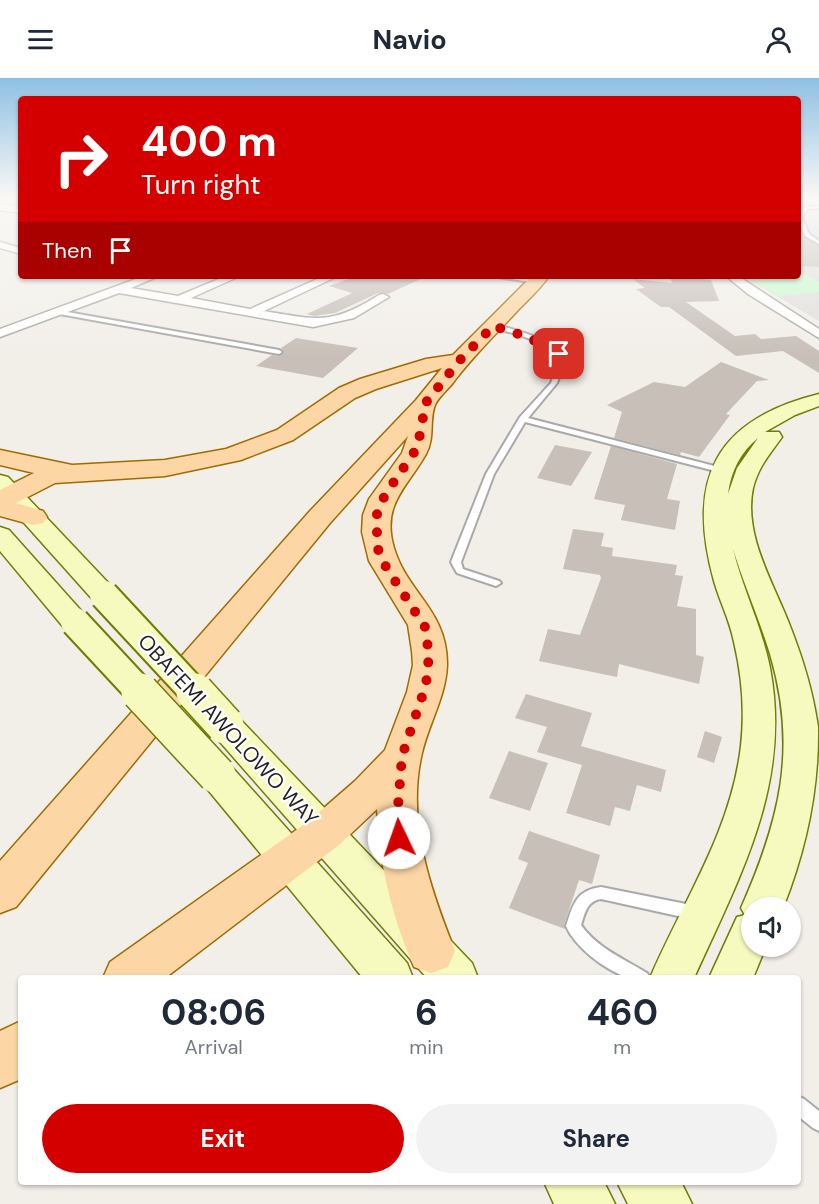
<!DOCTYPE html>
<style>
:root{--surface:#fff;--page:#f2f2f3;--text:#1f2937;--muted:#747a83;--accent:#d40000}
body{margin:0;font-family:"DM Sans",sans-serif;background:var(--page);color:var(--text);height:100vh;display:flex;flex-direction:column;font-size:22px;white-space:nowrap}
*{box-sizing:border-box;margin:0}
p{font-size:20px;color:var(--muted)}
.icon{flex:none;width:33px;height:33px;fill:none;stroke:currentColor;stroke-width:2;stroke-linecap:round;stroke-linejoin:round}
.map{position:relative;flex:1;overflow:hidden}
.side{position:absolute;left:18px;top:897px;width:783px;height:210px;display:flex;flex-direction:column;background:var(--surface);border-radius:6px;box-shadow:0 2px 4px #0004}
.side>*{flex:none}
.guide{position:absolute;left:18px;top:18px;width:783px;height:183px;border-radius:6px;box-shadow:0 2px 4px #0004;background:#d40000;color:#fff;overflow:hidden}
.controls{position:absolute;left:741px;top:819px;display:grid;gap:12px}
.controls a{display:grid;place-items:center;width:60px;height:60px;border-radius:50%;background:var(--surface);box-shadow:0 2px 4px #0004;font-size:30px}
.pin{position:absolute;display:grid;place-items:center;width:51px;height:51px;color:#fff;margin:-26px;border-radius:12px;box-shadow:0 3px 9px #0006}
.me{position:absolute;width:66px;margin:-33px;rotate:357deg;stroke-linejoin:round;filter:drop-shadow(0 0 4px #0008)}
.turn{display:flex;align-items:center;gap:21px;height:126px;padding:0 24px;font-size:27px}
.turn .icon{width:78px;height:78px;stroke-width:2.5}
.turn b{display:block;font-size:42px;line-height:51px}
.then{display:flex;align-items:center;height:57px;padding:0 24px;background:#0003;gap:12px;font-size:22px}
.eta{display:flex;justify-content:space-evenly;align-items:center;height:102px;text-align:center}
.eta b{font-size:36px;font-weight:700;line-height:42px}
.action{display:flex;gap:12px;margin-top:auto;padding:12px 24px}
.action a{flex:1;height:69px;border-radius:36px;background:var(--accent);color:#fff;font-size:24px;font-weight:700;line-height:69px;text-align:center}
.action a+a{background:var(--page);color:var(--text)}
header{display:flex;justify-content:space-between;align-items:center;height:78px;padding:0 24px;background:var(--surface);font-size:27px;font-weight:700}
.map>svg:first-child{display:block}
.residential{fill:#e0dfdf}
.park{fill:#c8facc}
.building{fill:#c7bfb8}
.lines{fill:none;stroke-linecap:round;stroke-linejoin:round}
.lane-casing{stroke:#a9a9a9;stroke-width:4}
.street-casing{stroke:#a9a9a9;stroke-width:3}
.secondary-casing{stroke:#707d05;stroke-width:3}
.primary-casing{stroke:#a06b00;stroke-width:3}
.lane{fill:#fff;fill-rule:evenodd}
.street{fill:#fff;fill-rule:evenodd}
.secondary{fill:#f7fabf;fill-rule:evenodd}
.primary{fill:#fcd6a4;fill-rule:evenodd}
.secondary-bridge-far1-casing{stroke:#707d05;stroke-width:32;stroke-linecap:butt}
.secondary-bridge-casing{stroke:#707d05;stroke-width:40;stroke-linecap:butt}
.secondary-bridge-far1{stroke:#f7fabf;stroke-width:28}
.secondary-bridge{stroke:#f7fabf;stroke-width:37}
.route{stroke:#d40000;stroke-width:10;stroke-dasharray:0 18}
.labels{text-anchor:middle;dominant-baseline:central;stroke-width:4.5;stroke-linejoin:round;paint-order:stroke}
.street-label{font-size:21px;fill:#222;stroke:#fff}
</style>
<header><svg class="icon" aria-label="menu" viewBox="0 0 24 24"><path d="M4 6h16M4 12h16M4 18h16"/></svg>Navio<svg class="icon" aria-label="person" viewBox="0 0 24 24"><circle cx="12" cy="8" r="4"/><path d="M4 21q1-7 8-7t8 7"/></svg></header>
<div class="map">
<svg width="819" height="1126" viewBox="0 0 819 1126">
<rect width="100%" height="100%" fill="#f2efe9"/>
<!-- residential -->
<path class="residential" d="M798 120H819V243L743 198H798Z"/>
<!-- park -->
<path class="park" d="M798 192 819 204V214L776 218 745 198H798Z"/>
<!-- building -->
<path class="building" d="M800 152 804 160 819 168V189L798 188V153Z
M357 198H427L388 216 378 215 335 235 314 238 307 236 352 215 329 208Z
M670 198 711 202 719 223 686 224 735 258 755 256 761 261 796 258 819 273V295L783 273 736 278 669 229H661L636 211 645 210 633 201 672 205Z
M296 260 358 270 323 300 256 288 272 277 279 278 283 276 284 273 281 270Z
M721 284 769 302 757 303 726 336 730 337 699 379 681 374 680 377 614 360 622 334 607 327 654 304 685 309Z
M555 367 592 374 571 408 537 400Z
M611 368 677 386 667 421 680 423 675 452 621 442 625 427 594 421Z
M573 451 604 455 601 468 613 470 612 478 677 487 675 497 683 498 677 528 696 531V577L704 579 699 606 619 586 617 599 539 583 548 551 580 557 601 500 600 497 563 491Z
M526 616 592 635 581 668 666 692 661 714 637 707 630 733 615 729 610 748 566 735 582 687 537 674 547 649 515 640Z
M705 653 722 659 714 685 697 679Z
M509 673 548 685 530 733 489 720Z
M529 753 600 777 592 806 579 802 564 847 565 851 509 830 528 785 518 781Z"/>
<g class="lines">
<!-- lane casing -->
<g class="lane-casing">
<path id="lane" d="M819 128V130L807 131 802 140 809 156 819 163V166L805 158 798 140 805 129Z
M492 198H508L539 203 536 205Z
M56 232 279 272 282 274 279 276 54 235 53 234Z
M493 246C518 253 550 259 565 282L557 305 528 340 726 391 727 393 723 395 525 344 494 396 461 484 463 491 499 503 501 505 496 508 457 495 451 484 486 396 520 339 551 305 559 282C545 261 514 256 491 249L490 248Z
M601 809 696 828 701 830 703 835 701 840 696 842 601 821C587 823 585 835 581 847 597 870 624 881 647 895L650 900C643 900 633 902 626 899 604 891 575 869 566 848 573 827 576 812 601 809Z
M798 1018 804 1021 819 1033V1053L813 1050 798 1038Z"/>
</g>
<!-- street casing -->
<g class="street-casing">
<path id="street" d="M0 126 21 129V135L0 132Z
M0 164 21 170V176L0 170Z
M144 198H159L131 210 178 218 226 198H240L191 220 250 231 324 198H338L264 233C318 242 331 247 379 217L383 216 389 219 354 240 313 249 119 215 0 259V251Z
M726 198H738L819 251V260L748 216Z"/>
</g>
<!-- secondary casing -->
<g class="secondary-casing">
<path id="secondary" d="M819 316V328L795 337 765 354H779L782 359C770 376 758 389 753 410 743 457 774 506 790 548 803 581 813 614 818 649 819 712 806 772 783 830H752V868H766L753 900H709L737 839 745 837 741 830C780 742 798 670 770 576 759 540 744 507 733 471 743 512 762 549 770 590 792 705 740 798 694 900H650C683 823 731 754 741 668 745 633 742 598 734 564 730 543 720 524 714 503 686 402 714 342 819 316ZM758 360 737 390 728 416C731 393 740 375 758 360Z
M0 397 8 399 114 511 118 517 114 523 104 526 94 523 0 418Z
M0 449 9 452 85 537 90 544 85 551 75 553 65 551 0 473Z
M225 635 237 638 472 885 478 900H427L213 656 208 647 213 638Z
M217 683 230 687 407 885 413 900H363L204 707 199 697 204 687Z
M544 1104H604L615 1126H554Z
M617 1104H681L692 1126H628Z"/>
</g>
<!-- primary casing -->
<g class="primary-casing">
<path id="primary" d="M532 198H549C541 210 529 221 519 231 496 256 472 279 452 306 447 312 438 320 435 327 429 342 435 360 426 376 407 410 381 426 394 470 407 515 448 533 447 587 446 618 429 645 422 675 406 742 430 811 455 873L448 889 431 895 414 889C392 839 379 786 377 731L339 767 165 900H103L110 884 309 743 355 703 385 672 407 614 413 587 412 573 408 547 369 483 362 454 363 437 369 421 402 375 408 358 330 445 16 829 0 835V783L310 433 416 322 442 290 376 311 355 320 293 362 241 382 165 398 55 405 16 425 43 433 47 439 43 445 33 447 0 438V412L34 395 0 387V372L72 387 165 382 226 371 277 352 339 310 360 301 426 281 453 277Z
M21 943V1001L0 1010V953Z"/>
</g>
<!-- lane -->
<use href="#lane" class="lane"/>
<!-- street -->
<use href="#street" class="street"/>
<!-- secondary -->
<use href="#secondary" class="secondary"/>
<!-- primary -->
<use href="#primary" class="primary"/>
<!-- secondary-bridge-far1 casing -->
<g class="secondary-bridge-far1-casing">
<path id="secondary-bridge-far1" d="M104 517 196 616
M75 544 142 616"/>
</g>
<!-- secondary-bridge casing -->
<g class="secondary-bridge-casing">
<path id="secondary-bridge" d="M140 614 217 697
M195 614 225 647"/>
</g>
<!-- secondary-bridge-far1 -->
<use href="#secondary-bridge-far1" class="secondary-bridge-far1"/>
<!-- secondary-bridge -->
<use href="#secondary-bridge" class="secondary-bridge"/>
</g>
<!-- sky -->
<linearGradient id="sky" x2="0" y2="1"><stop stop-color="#8fc0e4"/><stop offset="0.43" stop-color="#f9f8f5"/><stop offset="1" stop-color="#f9f8f5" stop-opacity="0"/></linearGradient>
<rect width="819" height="278" fill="url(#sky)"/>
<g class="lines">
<!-- route -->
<path class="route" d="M399 760 397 741 402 678 426 607 429 577 425 549 386 489 377 469V434L385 417 415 373 422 350 424 327 459 283 493 248 528 259 559 276"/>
</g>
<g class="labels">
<!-- street labels -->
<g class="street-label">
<text transform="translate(228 652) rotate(47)">OBAFEMI AWOLOWO WAY</text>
</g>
</g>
</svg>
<div class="controls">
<a><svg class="icon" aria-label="sound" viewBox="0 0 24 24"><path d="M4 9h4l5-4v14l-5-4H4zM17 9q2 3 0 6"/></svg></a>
</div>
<div class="pin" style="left:559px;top:276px;background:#d93025"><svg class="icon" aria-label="arrive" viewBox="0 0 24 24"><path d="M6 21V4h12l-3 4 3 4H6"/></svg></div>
<svg class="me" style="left:399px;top:760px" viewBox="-20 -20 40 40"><circle r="19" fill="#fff"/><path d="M0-13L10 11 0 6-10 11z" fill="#d40000"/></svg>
<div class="guide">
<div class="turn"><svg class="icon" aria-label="right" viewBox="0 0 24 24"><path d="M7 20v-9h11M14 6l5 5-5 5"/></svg><div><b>400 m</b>Turn right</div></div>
<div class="then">Then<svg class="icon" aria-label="arrive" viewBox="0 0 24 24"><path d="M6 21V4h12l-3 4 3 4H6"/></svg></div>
</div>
<section class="side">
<div class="eta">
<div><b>08:06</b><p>Arrival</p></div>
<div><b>6</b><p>min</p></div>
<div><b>460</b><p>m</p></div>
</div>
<div class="action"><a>Exit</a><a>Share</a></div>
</section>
</div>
